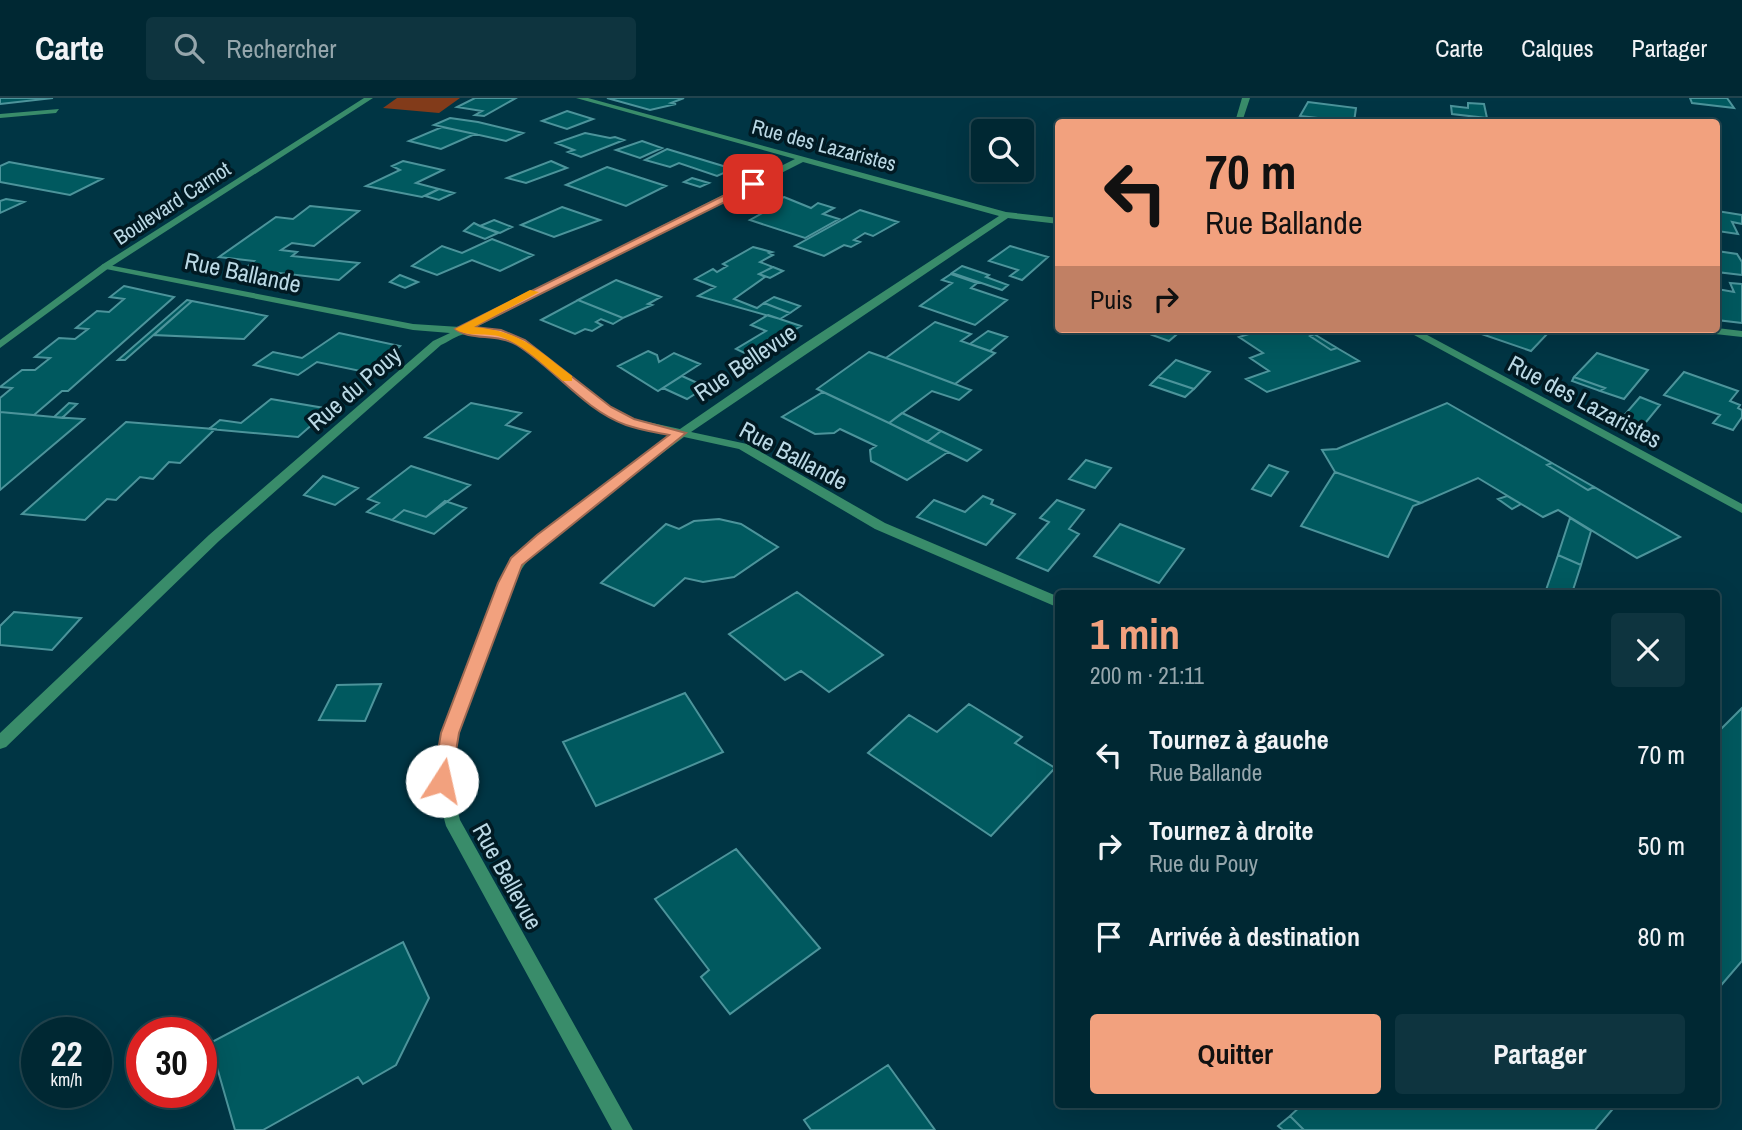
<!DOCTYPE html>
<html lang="fr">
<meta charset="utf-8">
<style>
:root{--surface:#002833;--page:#0e343f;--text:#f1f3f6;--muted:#95a6ac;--line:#22444e;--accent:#f2a17e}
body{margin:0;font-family:"Archivo Narrow",sans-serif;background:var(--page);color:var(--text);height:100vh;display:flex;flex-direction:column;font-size:26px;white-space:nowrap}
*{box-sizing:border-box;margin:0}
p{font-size:23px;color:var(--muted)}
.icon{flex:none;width:38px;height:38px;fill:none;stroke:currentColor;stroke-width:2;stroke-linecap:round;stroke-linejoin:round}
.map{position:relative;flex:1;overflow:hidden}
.side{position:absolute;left:1055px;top:492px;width:665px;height:518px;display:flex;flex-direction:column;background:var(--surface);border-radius:7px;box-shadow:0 7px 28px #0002,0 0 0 2px var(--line)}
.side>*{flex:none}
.banner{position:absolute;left:1055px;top:21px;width:665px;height:214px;border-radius:7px;box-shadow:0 7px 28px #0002,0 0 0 2px var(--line);background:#f2a17e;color:#111;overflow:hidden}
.tools{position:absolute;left:971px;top:21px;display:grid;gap:14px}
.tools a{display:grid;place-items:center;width:63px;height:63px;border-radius:7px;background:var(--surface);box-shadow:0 7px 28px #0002,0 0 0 2px var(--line);font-size:35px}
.speed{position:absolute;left:21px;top:919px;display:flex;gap:14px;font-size:35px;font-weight:700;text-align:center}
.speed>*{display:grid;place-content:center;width:91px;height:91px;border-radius:50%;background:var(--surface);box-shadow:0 7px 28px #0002,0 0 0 2px var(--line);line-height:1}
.speed small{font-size:18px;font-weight:400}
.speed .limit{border:10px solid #d22;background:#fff;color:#111}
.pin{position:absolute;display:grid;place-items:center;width:60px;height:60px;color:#fff;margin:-30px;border-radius:14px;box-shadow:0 4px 10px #0006}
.me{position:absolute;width:77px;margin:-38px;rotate:10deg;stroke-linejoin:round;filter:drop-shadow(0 0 5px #0008)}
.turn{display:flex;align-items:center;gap:24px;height:147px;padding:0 35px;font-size:32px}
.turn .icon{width:91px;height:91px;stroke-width:2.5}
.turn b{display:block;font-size:49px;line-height:60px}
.then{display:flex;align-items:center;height:66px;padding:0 35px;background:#0003;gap:14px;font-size:26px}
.round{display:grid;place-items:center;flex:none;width:74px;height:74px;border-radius:7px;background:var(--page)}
.headline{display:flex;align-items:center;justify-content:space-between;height:119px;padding:0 35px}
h1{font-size:42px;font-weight:700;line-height:52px;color:var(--accent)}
.cta{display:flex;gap:14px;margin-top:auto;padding:14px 35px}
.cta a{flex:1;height:80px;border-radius:7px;background:var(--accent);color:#111;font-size:28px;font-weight:700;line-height:80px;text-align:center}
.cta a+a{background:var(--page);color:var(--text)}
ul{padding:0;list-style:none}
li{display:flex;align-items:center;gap:21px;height:91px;padding:0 35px}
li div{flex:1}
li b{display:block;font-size:26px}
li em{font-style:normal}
header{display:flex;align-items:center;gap:42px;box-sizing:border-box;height:98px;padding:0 35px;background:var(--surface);border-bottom:2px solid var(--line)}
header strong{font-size:33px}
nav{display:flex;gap:38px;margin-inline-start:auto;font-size:24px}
.search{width:490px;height:63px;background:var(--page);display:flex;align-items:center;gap:18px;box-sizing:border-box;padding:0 24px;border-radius:7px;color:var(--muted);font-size:26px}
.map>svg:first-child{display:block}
.green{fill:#823b1a}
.building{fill:#00595f;stroke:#4c949b;stroke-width:2}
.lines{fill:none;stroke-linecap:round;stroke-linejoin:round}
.minor{fill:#398c6a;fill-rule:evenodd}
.tertiary{fill:#398c6a;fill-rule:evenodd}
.route{fill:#f2a17e;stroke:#9d6952;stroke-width:2}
.slow{fill:#f59e0b}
.labels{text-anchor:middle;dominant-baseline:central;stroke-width:7;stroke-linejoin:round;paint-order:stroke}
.far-street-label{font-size:21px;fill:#bbd9e5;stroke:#011a23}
.street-label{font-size:24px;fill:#bbd9e5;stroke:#011a23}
</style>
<header>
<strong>Carte</strong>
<div class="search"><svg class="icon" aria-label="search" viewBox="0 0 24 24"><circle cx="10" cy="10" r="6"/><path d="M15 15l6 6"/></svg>Rechercher</div>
<nav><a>Carte</a><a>Calques</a><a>Partager</a></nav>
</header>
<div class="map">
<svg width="1742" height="1032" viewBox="0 0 1742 1032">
<rect width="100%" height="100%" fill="#003544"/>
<!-- green -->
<path class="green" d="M397 0H460L439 15 383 10Z"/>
<!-- building -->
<path class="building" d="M0 0H53L0 6Z
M475 0H516L484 18 475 17 482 13 457 9Z
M607 0H684L671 5 676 6 650 12Z
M1690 0H1727L1734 10 1692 5Z
M1308 4 1356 10 1354 24 1300 18Z
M1468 5 1484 6 1487 20 1452 16 1451 8 1468 10Z
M567 13 593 21 567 31 542 23Z
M450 20 478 24 523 35 506 43 434 27Z
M442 29 475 36 441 51 409 43Z
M585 35 610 40 615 39 624 42 581 59 568 54 574 52 556 45Z
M642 43 662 50 640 60 616 52Z
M667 51 733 71 717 78 679 65 670 69 645 62Z
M403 63 443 72 416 85 439 91 422 99 366 88 400 72 392 68Z
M551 63 567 70 526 85 507 80Z
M9 64 102 81 70 97 0 84V68Z
M607 69 666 88 626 108 566 87Z
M692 80 709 85 700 89 684 84Z
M439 91 454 95 439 102 425 98Z
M784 99 811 110 818 105 834 110 823 116 839 121 805 140 750 122 766 113 760 111Z
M6 101 24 104 0 115V103Z
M310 108 359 113 314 148 292 145 281 152 297 154 292 158 359 165 339 182 245 171 254 163 219 159 276 119 293 121Z
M562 109 600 122 554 139 521 127Z
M860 112 898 124 873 138 865 135 854 142 860 144 851 149 844 147 824 158 795 148Z
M1717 113 1742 117V126L1732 124 1738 136 1717 133Z
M494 122 512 129 500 135 480 128Z
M474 125 480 128 498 135 485 141 464 133Z
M492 141 533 157 500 173 472 162 437 177 412 168 442 148 462 155Z
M1010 148 1048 159 1022 182 1010 178 1018 172 989 163Z
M753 149 772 154 769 155 773 157 760 164 773 169 759 176 765 179 734 201 757 210 764 205 790 215 780 221 698 198 715 189 695 181 713 171 717 174 727 168 723 166Z
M1717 153 1737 156 1742 164V177L1717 174Z
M962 168 989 177 986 179 1008 187 1002 192 952 175Z
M773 169 783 173 770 180 759 176Z
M951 176 977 185 971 190 1007 202 975 227 920 208 952 185 942 182Z
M400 177 418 184 405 190 390 184Z
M616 182 661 199 648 206 652 207 623 220 578 202Z
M1730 185 1742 186V225L1717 222V191L1734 194Z
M124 188 174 199 68 293H62L34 317 0 314V300L12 290 0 289 22 272H35L50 260 35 259 59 240 75 241 88 231 76 230 97 213 109 214 124 201 110 199Z
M774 199 800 208 790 215 764 205Z
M187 202 192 203 125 262H118Z
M578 202 623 220 613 226 601 221 596 224 602 227 592 233 585 231 575 236 541 222Z
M192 203 267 218 244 241 154 237Z
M768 217 801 228 751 258 736 251 766 233 751 227Z
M935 224 971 236 961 243 995 255 955 286 886 260Z
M1159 231H1183L1169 243 1152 237Z
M1265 231H1305L1314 236 1310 238 1331 252 1337 250 1359 263 1267 294 1246 281 1269 273 1250 260 1263 255 1239 239Z
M1467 231H1540L1549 234 1531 253Z
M988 233 1007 239 990 253 970 246Z
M339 235 400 248 370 275 317 264 298 277 254 267 273 254 302 260Z
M1314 236 1337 250 1331 252 1310 238Z
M648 253 657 257 659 264 674 255 700 266 658 293 618 268Z
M869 254 886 260 971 292 959 302 932 293 889 325 817 291Z
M1597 255 1648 272 1624 301 1600 293 1605 290 1574 279Z
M1176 262 1210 274 1194 291 1158 279Z
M1684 274 1738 293 1730 303 1740 307 1738 310 1742 312V319L1733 332 1713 325 1720 317 1664 297Z
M682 278 706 289 687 301 663 290Z
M1158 279 1194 291 1185 299 1150 287Z
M1574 279 1605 290 1600 293 1572 283Z
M823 294 889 325 948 354 907 382 871 363 870 352 876 348 840 331 834 335 815 336 782 319Z
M1640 299 1660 307 1642 329 1621 321Z
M271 301 330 311 298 339 209 331 220 322 241 325Z
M69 305 77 306 62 320 54 319Z
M471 305 521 315 506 327 530 334 498 361 425 339Z
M1447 305 1552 365 1547 367 1588 392 1594 389 1680 439 1637 460 1558 412 1543 419 1478 380 1421 405 1335 374 1322 352 1337 351Z
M0 314 54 319 84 321 0 392Z
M902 315 941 333 927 344 889 325Z
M126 324 215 331 180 365 169 364 153 381 140 379 116 402 107 401 85 422 22 416Z
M941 333 981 352 967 363 927 344Z
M1086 362 1111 370 1095 390 1069 381Z
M1552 365 1594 389 1588 392 1547 367Z
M1269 367 1288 374 1271 398 1252 391Z
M411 368 470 387 426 419 404 412 392 422 367 414 379 405 368 401Z
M1335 374 1421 405 1413 408 1388 459 1301 428Z
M323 378 358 390 335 407 304 397Z
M983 398 993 402 991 406 1015 416 986 447 917 419 934 402 965 414Z
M1507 398 1521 406 1512 411 1498 401Z
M1057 402 1084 412 1069 431 1079 436 1048 473 1017 460 1049 424 1040 420Z
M445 403 466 410 434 436 392 422 404 412 426 419Z
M1570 420 1591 433 1581 467 1558 457Z
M719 421 741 426 778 449 734 479 703 484 685 480 654 508 601 485 666 426 679 431 694 423Z
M1120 426 1184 451 1159 485 1094 458Z
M1558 457 1581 467 1572 495H1545Z
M797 494 883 557 829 594 801 573 785 582 729 536Z
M14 514 81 520 52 552 0 547V528Z
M381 586 365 623 319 622 337 587Z
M685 595 723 654 596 708 563 644Z
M969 606 1022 639 1015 645 1055 670 991 738 868 655 909 617 937 634Z
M1742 610V863L1717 892V635Z
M736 751 820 850 730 916 701 879 709 872 655 801Z
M403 844 429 900 396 967 363 986 358 979 263 1032H235L210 945Z
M888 967 935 1032H811L804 1022Z
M1303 1006H1617L1595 1032H1304L1290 1018Z
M1290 1018 1304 1032H1283L1278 1028Z"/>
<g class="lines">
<!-- minor -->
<path class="minor" d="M576 0H588L1006 114 1059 120V126L1008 120 691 334 747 346 885 425 1059 499V510L875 431 739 351 684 339 556 434 530 459 512 485 458 635 450 683 460 722 633 1032H612L446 728 434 683 442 635 498 485 521 453 547 429 672 336C649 331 627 328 606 316 561 290 524 227 465 236 457 237 448 244 441 247L219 443 6 649 0 651V635L209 437 433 243 450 235 413 232 106 171 101 168 103 166 413 226 460 229 795 61ZM803 64 999 118 802 247 680 331 634 321 611 310 525 242 501 232 474 230Z
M1242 0H1250L1242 24H1235Z
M59 11 56 15 0 20V16Z
M1717 230 1742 233V239L1697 234 1692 231Z
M1403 231H1416L1742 406V415Z"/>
<!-- tertiary -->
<path class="tertiary" d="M364 0H373L109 170 0 250V242L103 166Z"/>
</g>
<!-- route -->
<path class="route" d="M753 83 757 88 474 229 501 232 525 242 611 309 634 321 686 335 522 467 459 635 451 683 448 689H435L433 683 441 635 498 485 511 460 537 437 669 337C655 334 640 332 626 327 584 312 554 270 517 247 498 235 470 243 455 231Z"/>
<!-- slow -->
<path class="slow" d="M530 192 539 194 474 229C522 234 535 250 572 278V283H563C544 268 522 245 498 238 485 235 466 239 455 231Z"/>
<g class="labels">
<!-- far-street labels -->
<g class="far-street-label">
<text transform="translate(824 47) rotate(15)">Rue des Lazaristes</text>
<text transform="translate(172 105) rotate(-33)">Boulevard Carnot</text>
</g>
<!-- street labels -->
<g class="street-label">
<text transform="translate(243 174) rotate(12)">Rue Ballande</text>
<text transform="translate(745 264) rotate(-34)">Rue Bellevue</text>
<text transform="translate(354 290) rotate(-41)">Rue du Pouy</text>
<text transform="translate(1585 303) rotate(28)">Rue des Lazaristes</text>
<text transform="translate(794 357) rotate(28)">Rue Ballande</text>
<text transform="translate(508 778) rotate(61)">Rue Bellevue</text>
</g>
</g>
</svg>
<div class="tools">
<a><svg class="icon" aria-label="search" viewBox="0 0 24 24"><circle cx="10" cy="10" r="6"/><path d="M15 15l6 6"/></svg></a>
</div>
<div class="speed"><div>22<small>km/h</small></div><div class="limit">30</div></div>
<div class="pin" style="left:753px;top:86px;background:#d93025"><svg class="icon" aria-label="arrive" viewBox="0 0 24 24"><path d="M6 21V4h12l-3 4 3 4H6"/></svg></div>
<svg class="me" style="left:442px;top:683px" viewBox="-20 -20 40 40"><circle r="19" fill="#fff"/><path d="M0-13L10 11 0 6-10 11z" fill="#f2a17e"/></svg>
<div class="banner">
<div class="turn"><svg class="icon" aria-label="left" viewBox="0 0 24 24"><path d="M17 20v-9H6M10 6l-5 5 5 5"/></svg><div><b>70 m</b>Rue Ballande</div></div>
<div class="then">Puis<svg class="icon" aria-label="right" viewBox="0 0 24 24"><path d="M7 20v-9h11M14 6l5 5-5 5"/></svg></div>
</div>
<section class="side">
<div class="headline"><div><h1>1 min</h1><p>200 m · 21:11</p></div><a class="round"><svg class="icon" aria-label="close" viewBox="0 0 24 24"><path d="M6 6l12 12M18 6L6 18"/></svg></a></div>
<ul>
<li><svg class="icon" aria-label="left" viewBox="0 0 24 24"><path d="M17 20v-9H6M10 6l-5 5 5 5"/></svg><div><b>Tournez à gauche</b><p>Rue Ballande</p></div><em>70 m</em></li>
<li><svg class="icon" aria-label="right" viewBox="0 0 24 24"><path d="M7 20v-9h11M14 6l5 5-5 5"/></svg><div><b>Tournez à droite</b><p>Rue du Pouy</p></div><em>50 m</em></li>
<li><svg class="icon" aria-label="arrive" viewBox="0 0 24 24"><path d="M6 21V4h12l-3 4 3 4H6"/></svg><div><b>Arrivée à destination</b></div><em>80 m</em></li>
</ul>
<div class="cta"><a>Quitter</a><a>Partager</a></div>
</section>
</div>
